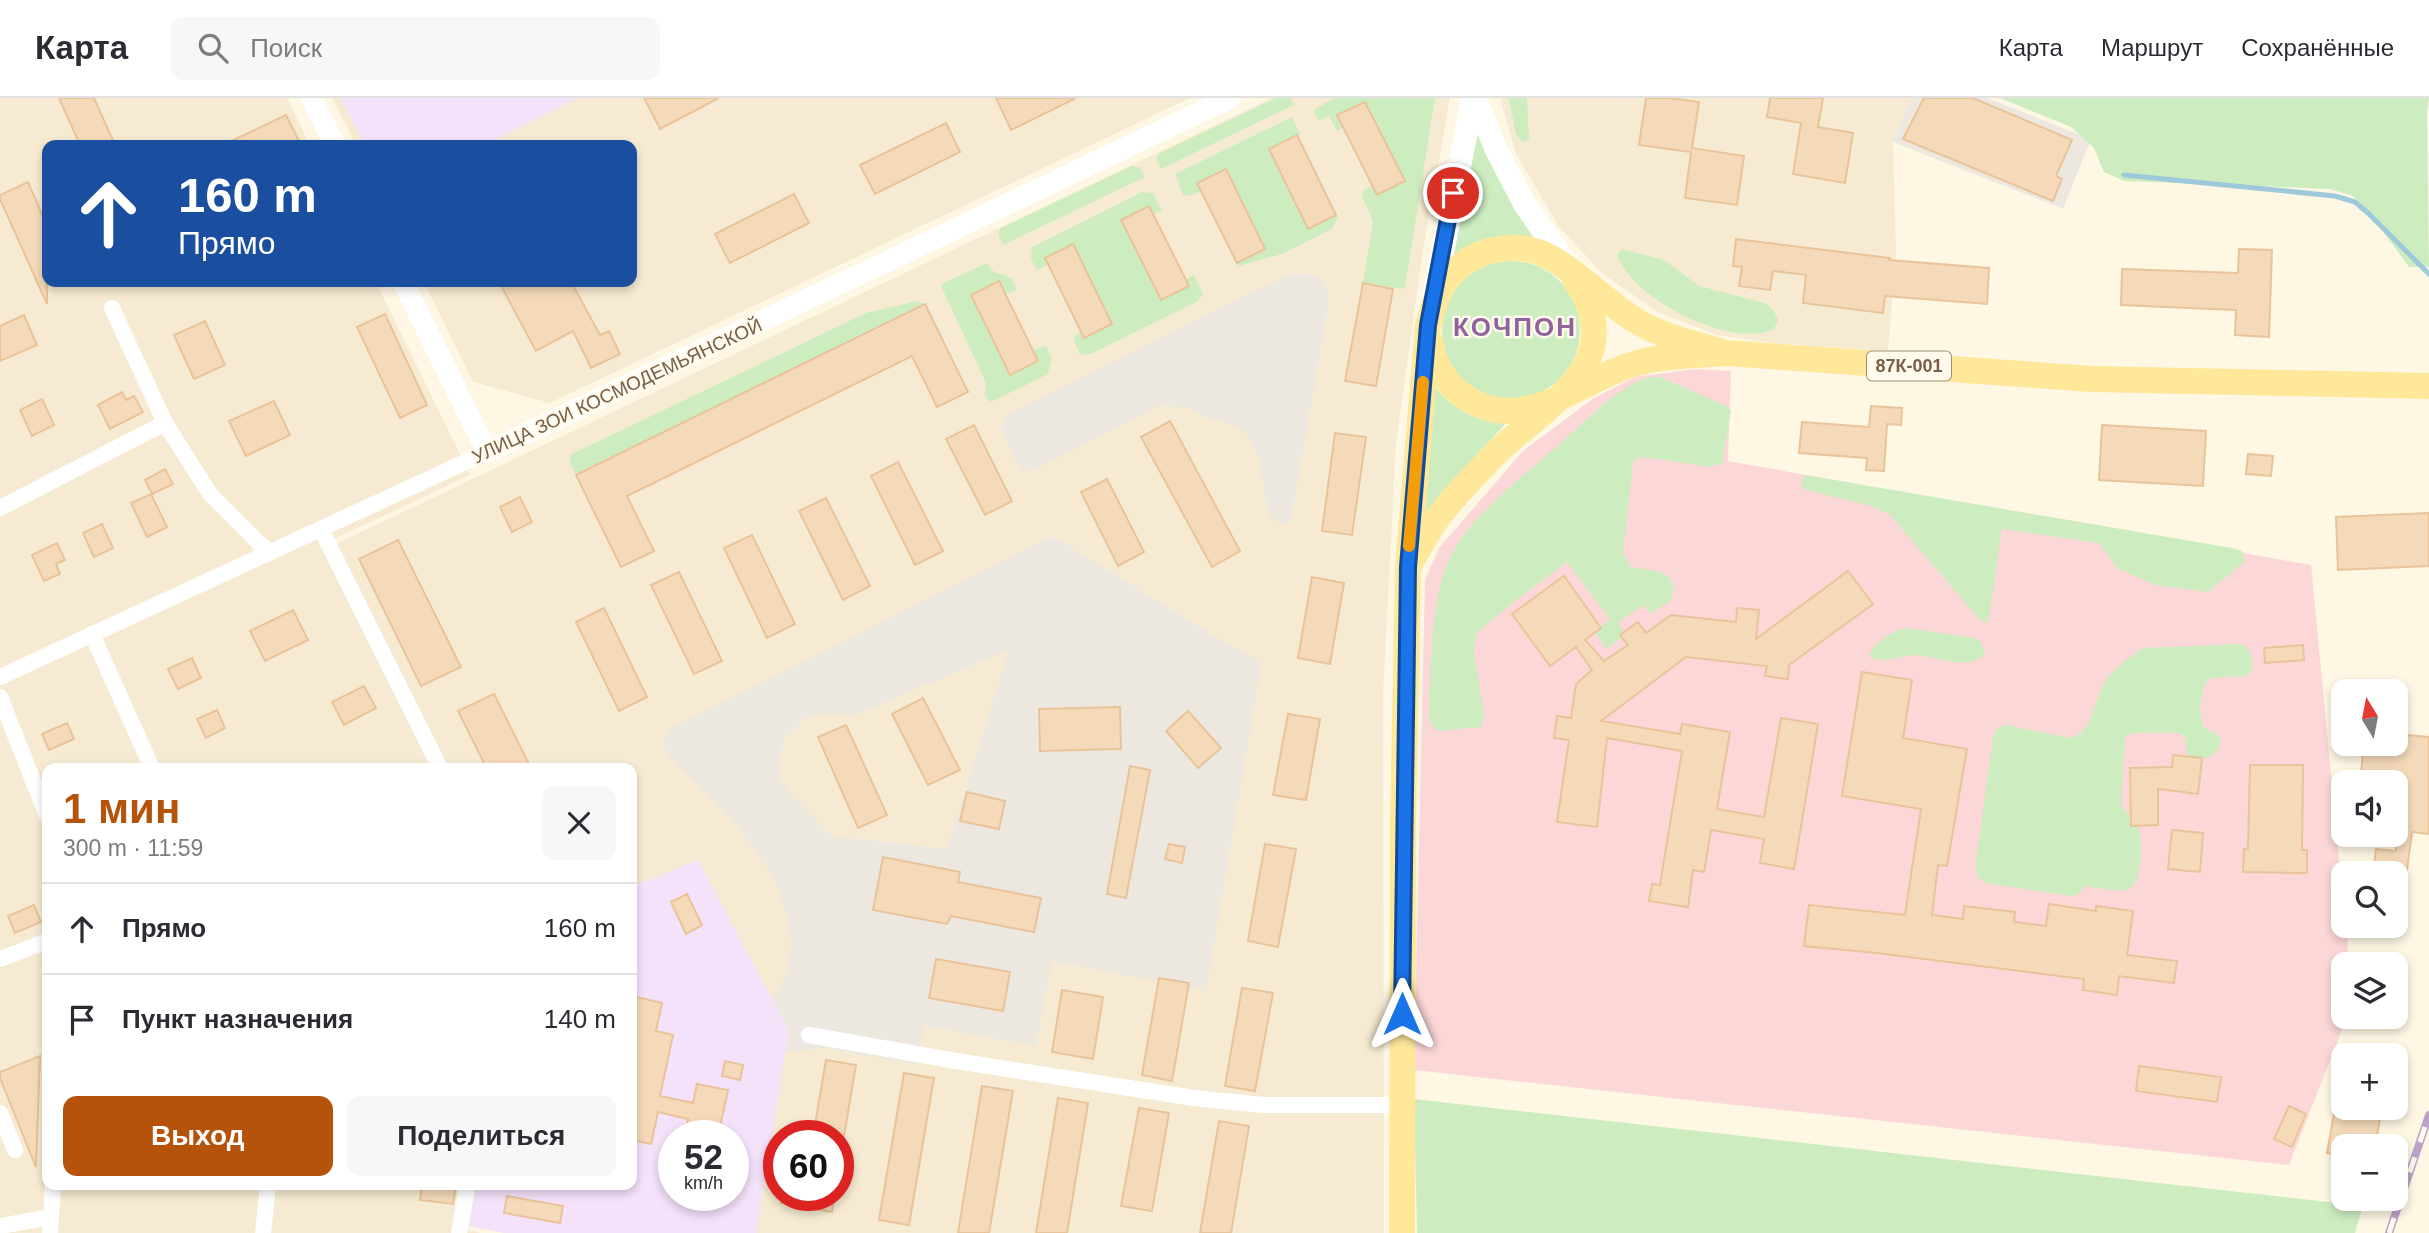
<!DOCTYPE html>
<html lang="ru">
<meta charset="utf-8">
<style>
:root{--surface:#fff;--page:#f7f7f7;--text:#2b2b33;--muted:#7c7c81;--line:#e1e1e2;--accent:#b45309}
body{margin:0;font-family:Arial,sans-serif;background:var(--page);color:var(--text);height:100vh;display:flex;flex-direction:column;font-size:26px;white-space:nowrap}
*{box-sizing:border-box;margin:0}
p{font-size:23px;color:var(--muted)}
.icon{flex:none;width:38px;height:38px;fill:none;stroke:currentColor;stroke-width:2;stroke-linecap:round;stroke-linejoin:round}
.map{position:relative;flex:1;overflow:hidden}
.drawer{position:absolute;left:42px;top:665px;width:595px;height:427px;display:flex;flex-direction:column;background:var(--surface);border-radius:14px;box-shadow:0 4px 10px #0003}
.drawer>*{flex:none}
.top-card{position:absolute;left:42px;top:42px;width:595px;height:147px;border-radius:14px;box-shadow:0 4px 10px #0003;background:#1a4fa0;color:#fff;overflow:hidden}
.needle{width:46px;rotate:350deg}
.buttons{position:absolute;left:2331px;top:581px;display:grid;gap:14px}
.buttons a{display:grid;place-items:center;width:77px;height:77px;border-radius:14px;background:var(--surface);box-shadow:0 4px 10px #0003;font-size:35px}
.speed{position:absolute;left:658px;top:1022px;display:flex;gap:14px;font-size:35px;font-weight:700;text-align:center}
.speed>*{display:grid;place-content:center;width:91px;height:91px;border-radius:50%;background:var(--surface);box-shadow:0 4px 10px #0003;line-height:1}
.speed small{font-size:18px;font-weight:400}
.speed .limit{border:10px solid #d22;background:#fff;color:#111}
.pin{position:absolute;display:grid;place-items:center;width:60px;height:60px;color:#fff;margin:-30px;border:4px solid #fff;border-radius:50%;box-shadow:0 2px 7px #0007}
.me{position:absolute;width:77px;margin:-38px;rotate:0deg;stroke-linejoin:round;filter:drop-shadow(0 0 5px #0008)}
.turn{display:flex;align-items:center;gap:24px;height:147px;padding:0 21px;font-size:32px}
.turn .icon{width:91px;height:91px;stroke-width:2.5}
.turn b{display:block;font-size:49px;line-height:60px}
.round{display:grid;place-items:center;flex:none;width:74px;height:74px;border-radius:14px;background:var(--page)}
.summary{display:flex;align-items:center;justify-content:space-between;height:119px;padding:0 21px}
h1{font-size:42px;font-weight:700;line-height:52px;color:var(--accent)}
.button{display:flex;gap:14px;margin-top:auto;padding:14px 21px}
.button a{flex:1;height:80px;border-radius:14px;background:var(--accent);color:#fff;font-size:28px;font-weight:700;line-height:80px;text-align:center}
.button a+a{background:var(--page);color:var(--text)}
ul{padding:0;list-style:none}
li{display:flex;align-items:center;gap:21px;height:91px;padding:0 21px;border-top:2px solid var(--line)}
li div{flex:1}
li b{display:block;font-size:26px}
li em{font-style:normal}
header{display:flex;align-items:center;gap:42px;box-sizing:border-box;height:98px;padding:0 35px;background:var(--surface);border-bottom:2px solid var(--line)}
header strong{font-size:33px}
nav{display:flex;gap:38px;margin-inline-start:auto;font-size:24px}
.search{width:490px;height:63px;background:var(--page);display:flex;align-items:center;gap:18px;box-sizing:border-box;padding:0 24px;border-radius:14px;color:var(--muted);font-size:26px}
.map>svg:first-child{display:block}
.residential{fill:#f6ebd2;fill-rule:evenodd}
.industrial{fill:#ede8df;fill-rule:evenodd}
.education{fill:#f4e1fa;fill-rule:evenodd}
.medical{fill:#fcd7d7}
.green{fill:#cdedc1}
.lines{fill:none;stroke-linecap:round;stroke-linejoin:round}
.stream{stroke:#9dc9db;stroke-width:5}
.building{fill:#f5daba;stroke:#e9c399;stroke-width:2}
.minor{stroke:#fff;stroke-width:16}
.tertiary{stroke:#fff;stroke-width:21}
.secondary{stroke:#fff;stroke-width:23}
.primary{stroke:#ffe89a;stroke-width:26}
.rail-casing{stroke:#bca2c8;stroke-width:8}
.rail{stroke:#fffaec;stroke-width:5;stroke-dasharray:16;stroke-linecap:butt}
.route-casing{stroke:#114b97;stroke-width:18}
.route{stroke:#1a73e8;stroke-width:12}
.slow{stroke:#f59e0b;stroke-width:12}
.labels{text-anchor:middle;dominant-baseline:central;stroke-width:5;stroke-linejoin:round;paint-order:stroke}
.shield{fill:#fffaec;stroke:#a08e79;stroke-width:2}
.shield-label{font-size:18px;font-weight:bold;fill:#786048}
.street-label{font-size:19px;fill:#786048;stroke:#fffaec}
.district-label{font-size:26px;font-weight:bold;letter-spacing:2px;fill:#91639c;stroke:#fffaec}
</style>
<header>
<strong>Карта</strong>
<div class="search"><svg class="icon" aria-label="search" viewBox="0 0 24 24"><circle cx="10" cy="10" r="6"/><path d="M15 15l6 6"/></svg>Поиск</div>
<nav><a>Карта</a><a>Маршрут</a><a>Сохранённые</a></nav>
</header>
<div class="map">
<svg width="2429" height="1135" viewBox="0 0 2429 1135">
<rect width="100%" height="100%" fill="#fef7e4"/>
<!-- residential -->
<path class="residential" d="M0 0H287L310 47H47V184H376L470 377 330 443 437 670H47V1087H471L464 1131 481 1135H0Z
M332 0H1190L550 305 473 284 424 184H632V47H356Z
M1272 0H1450L1422 159 1396 345 1383 598 1384 1135H505L469 1128 476 1087H632V670H443L336 446ZM674 1038H733V1097H674ZM779 1038H838V1097H779Z
M1500 0H1911L1893 44 1896 157 1888 253 1772 245 1717 237 1658 214 1603 176 1559 129 1516 56Z"/>
<!-- industrial -->
<path class="industrial" d="M1911 0H1987L2091 41 2063 111 1893 44Z
M1293 176H1306L1319 179 1328 190 1329 204 1291 423 1285 426 1272 422 1267 412 1259 358 1248 339 1236 328 1202 318 1189 310 1159 308 1035 372 1025 373 1016 364 1002 333V327L1007 317 1246 197Z
M1050 439 1058 441 1211 536 1258 562 1261 569 1206 893 1052 863 1036 948 924 928 915 966 824 950 778 955 761 905 778 891 789 868 791 841 786 814 774 780 742 734 668 656 663 645 665 635 671 630ZM1009 552 947 751 831 738 783 686 778 668 785 640 806 619 833 616 853 618Z"/>
<!-- education -->
<path class="education" d="M340 0H578L485 47H365Z
M698 762 789 933 756 1135H505L469 1128 476 1087H632V789ZM674 1038H733V1097H674Z"/>
<!-- medical -->
<path class="medical" d="M1696 271 1731 273 1728 363 2311 467 2343 802V828H2346L2349 866H2343V919H2347L2289 1067 1414 972 1425 482 1439 450 1523 353 1594 300 1635 279Z"/>
<!-- green -->
<path class="green" d="M1276 0H1291L1294 7 1161 71 1156 60 1158 56Z
M1335 0H1435L1405 190 1401 191 1363 185 1373 123 1362 98 1364 92 1372 88 1377 97 1405 83 1366 4 1337 17 1343 30 1337 33 1329 18 1319 23 1314 14 1315 11Z
M1509 0H1527L1529 42 1524 45 1516 37Z
M2000 0H2429L2427 15 2429 169H2409L2376 124 2353 98 2330 91 2124 83 2104 74 2094 50 2071 29Z
M1292 19 1300 36 1269 51 1308 131 1336 117 1338 120 1332 131 1282 156 1239 168 1237 165 1265 151 1226 72C1214 82 1199 101 1183 97L1175 76Z
M1475 21 1549 152 1444 176Z
M1132 68 1140 70 1145 79 1003 147 998 137 1001 130Z
M1142 94 1153 95 1162 112 1153 117 1149 109 1121 123 1160 202 1188 189 1185 182 1194 177 1203 196 1198 203 1091 256 1080 257 1074 243 1075 237 1081 234 1085 240 1112 226 1073 147 1045 160 1048 166 1037 172 1031 161 1032 149Z
M1622 151 1664 162 1699 188 1765 205 1774 213 1778 222 1774 231C1732 252 1631 200 1617 157Z
M1442 232a69 69 0 1 1 138 0a69 69 0 1 1-138 0Z
M987 165 994 174 1012 180 1017 191 1005 197 999 184 971 198 1010 277 1038 263 1033 253 1046 247 1052 260 1048 276 991 304 985 299 986 285 941 188 945 184Z
M917 203 925 206 576 377 569 361 572 356 866 215Z
M1649 279H1660L1726 308 1731 313 1722 364H1726L1709 369 1645 359 1637 360 1633 365 1623 455 1631 469C1652 473 1682 471 1671 502L1651 516 1643 507 1618 525 1626 537 1606 551 1594 533 1610 521 1567 464 1511 506 1477 535 1474 552 1484 617 1482 629 1438 633 1433 629 1429 622C1431 573 1429 493 1455 450 1480 409 1529 374 1564 342 1587 322 1620 287 1649 279Z
M1434 289C1455 311 1476 324 1506 325L1423 419Z
M1804 378H1811L2232 450 2242 453 2245 463 2208 494 2155 487 2117 470 2099 445 2002 431 1988 525 1981 523 1889 416 1871 408 1806 392 1801 388Z
M1907 530 1974 540 1980 542 1985 556C1968 574 1938 558 1917 557 1902 556 1881 568 1869 558 1872 546 1894 532 1907 530Z
M2240 546C2254 550 2252 560 2252 573L2247 578 2210 580C2199 590 2199 616 2203 629L2220 638C2224 655 2205 664 2191 660L2187 654 2185 640 2179 635H2132L2125 640 2121 708C2126 714 2132 718 2136 724 2144 735 2143 786 2129 791 2118 795 2098 789 2085 788L2079 796 2071 798 1985 785 1979 780 1975 770 1993 639C1995 631 1998 629 2006 627L2070 640C2094 634 2094 600 2106 582 2115 570 2131 558 2143 550Z
M1414 1001 2363 1108 2355 1135H1417Z"/>
<g class="lines">
<!-- stream -->
<path class="stream" d="M2124 77 2335 98 2355 104 2368 115 2429 176"/>
</g>
<!-- building -->
<path class="building" d="M59 0H94L115 47H80Z
M644 0H719L660 31Z
M996 0H1076L1011 32Z
M1646 0H1668L1699 4 1692 50 1744 58 1737 107 1685 100 1691 54 1639 47Z
M1770 0H1823L1818 29 1853 35 1845 85 1793 76 1801 25 1767 19Z
M1924 0H1973L2072 42 2056 78 2062 81 2053 103 1903 41Z
M1365 4 1405 83 1377 97 1337 17Z
M286 17 301 47H223Z
M946 25 960 54 875 96 860 67Z
M1297 37 1336 117 1308 131 1269 51Z
M1226 71 1265 151 1237 165 1197 85Z
M28 84 47 128V206L0 101V97Z
M794 96 809 125 730 165 715 136Z
M1149 108 1189 188 1161 202 1121 122Z
M1736 141 1890 160 1889 162 1989 170 1987 206 1885 198 1883 215 1803 205 1806 177 1773 173 1770 192 1739 188 1742 169 1733 168Z
M1073 146 1112 226 1084 240 1045 160Z
M2239 151 2272 152 2269 239 2235 237 2236 212 2121 207 2122 171 2238 175Z
M999 183 1038 263 1010 277 971 197Z
M499 184H571L600 237 609 233 620 256 591 270 573 233 536 253Z
M1363 185 1393 191 1376 288 1345 283Z
M925 206 968 294 937 309 912 258 627 398 654 453 621 469 576 377Z
M385 216 427 307 400 320 357 229Z
M24 217 37 247 0 263V228Z
M205 223 225 267 194 281 174 237Z
M122 294 126 302 134 298 143 314 110 331 98 307Z
M42 301 54 327 32 338 20 312Z
M274 303 290 337 246 358 229 323Z
M1871 308 1902 310 1901 327 1887 326 1884 373 1866 372 1867 360 1799 355 1802 324 1869 329Z
M1170 323 1240 453 1212 469 1141 339Z
M974 327 1012 403 985 417 946 341Z
M2102 327 2206 333 2203 388 2099 382Z
M1335 335 1366 339 1352 437 1322 433Z
M2248 356 2273 358 2271 378 2246 376Z
M898 364 943 453 915 467 871 378Z
M165 371 173 386 152 396 145 382Z
M1107 381 1144 454 1118 468 1081 394Z
M151 396 167 429 147 439 131 405Z
M520 399 532 424 512 434 500 409Z
M826 400 870 488 843 502 799 413Z
M2429 415V468L2338 472 2336 419Z
M102 426 113 450 94 459 83 435Z
M752 437 795 526 767 540 724 450Z
M398 442 461 569 421 588 359 461Z
M57 445 65 462 56 466 60 476 44 483 32 457Z
M1848 473 1873 506 1789 567 1788 581 1765 578 1767 568 1686 559 1601 623 1680 636 1682 626 1730 634 1717 711 1764 719 1781 620 1818 626 1794 771 1760 765 1764 741 1711 732 1704 774 1693 772 1688 809 1649 803 1652 786 1660 787 1682 653 1607 640 1597 729 1557 724 1569 642 1554 640 1557 618 1571 620 1576 586 1592 572 1576 549 1550 568 1512 516 1564 478 1601 530 1585 542 1604 563 1628 547 1620 537 1638 524 1646 535 1671 517 1736 524 1737 510 1759 512 1756 541Z
M679 474 722 563 694 576 651 487Z
M1312 479 1344 485 1330 566 1298 560Z
M604 510 647 599 619 613 576 524Z
M293 512 308 542 265 563 250 533Z
M2303 547 2304 562 2265 565 2264 550Z
M192 560 201 580 178 591 168 571Z
M1862 574 1912 582 1903 640 1967 651 1947 768 1938 767 1932 817 1963 821 1964 808 2015 814 2014 824 2046 828 2049 806 2096 813V808L2133 813 2127 857 2177 863 2174 885 2119 878 2117 897 2083 892 2084 881 1877 855 1804 848 1809 807 1905 817 1921 711 1842 698Z
M364 588 376 610 344 627 332 604Z
M494 596 531 670H486L481 659 458 613Z
M923 600 960 672 928 687 892 616Z
M1120 609 1121 651 1040 653 1039 611Z
M217 612 225 630 206 640 197 621Z
M1188 613 1221 650 1198 670 1166 633Z
M1288 616 1320 621 1306 702 1273 697Z
M67 625 74 641 49 652 42 636Z
M846 627 887 717 858 730 818 639Z
M2396 636 2429 639V736L2412 734 2405 787 2396 786V775H2373L2376 751 2396 753V677L2361 674 2364 646H2396Z
M2173 657 2202 660 2198 696 2158 691V727L2131 728 2130 670 2172 669Z
M2250 667H2303L2302 752H2307V775L2243 774 2244 751H2248Z
M1130 668 1150 672 1126 800 1107 796Z
M967 694 1005 703 999 731 960 723Z
M2172 732 2203 735 2200 774 2168 771Z
M1169 746 1185 749 1182 765 1165 761Z
M1265 746 1296 751 1278 849 1248 843Z
M883 759 960 774 958 784 1041 800 1034 834 951 818 947 826 873 812Z
M687 796 702 827 686 836 671 804Z
M34 807 41 824 15 835 8 818Z
M936 861 1010 874 1003 913 929 900Z
M1159 880 1189 885 1172 983 1142 977Z
M1242 890 1273 895 1255 993 1225 988Z
M1062 892 1103 899 1093 961 1052 954Z
M632 898 662 905 656 933 673 937 660 998 693 1005 697 986 728 992 718 1038H684L688 1021 658 1014 651 1046 632 1042Z
M40 958 36 1069 0 980V974Z
M826 962 856 967 844 1038H813Z
M725 963 743 967 740 982 722 978Z
M2139 968 2221 979 2217 1004 2136 993Z
M904 975 934 980 909 1127 879 1122Z
M982 988 1013 993 989 1135H958Z
M1058 1000 1088 1005 1067 1135H1036Z
M2289 1008 2306 1016 2292 1049 2274 1041Z
M1139 1010 1169 1015 1152 1113 1121 1108Z
M2335 1010H2382L2375 1048H2343V1058L2327 1055Z
M1219 1023 1249 1028 1231 1135H1200Z
M422 1087H456L453 1106 420 1102Z
M782 1097H835L832 1114 781 1105Z
M507 1098 563 1108 560 1125 504 1115Z"/>
<g class="lines">
<!-- minor -->
<path class="minor" d="M112 210 165 325 210 396 269 455
M0 410 165 325
M321 431 440 670
M92 536 152 670
M0 579 487 354
M0 599 47 718
M0 861 47 843
M809 937 956 963 1194 1000 1263 1007H1401
M0 1015 15 1052
M0 1128 51 1119
M50 1135 53 1087
M263 1135 268 1087
M459 1135 467 1087"/>
<!-- tertiary -->
<path class="tertiary" d="M311 0 335 47
M403 184 487 354 1230 0"/>
<!-- secondary -->
<path class="secondary" d="M1475 0 1497 53 1524 105 1569 171
M1433 203 1473 0"/>
<!-- primary -->
<path class="primary" d="M1430 243C1433 264 1444 284 1462 297 1524 342 1580 279 1641 264 1669 257 1698 257 1726 255L2092 281 2429 288
M1411 464C1420 449 1428 432 1439 418 1455 397 1475 377 1493 358 1544 307 1633 267 1575 181
M1402 1135 1403 724 1408 469 1428 227C1433 213 1435 199 1443 187 1466 151 1516 139 1553 161 1584 179 1608 207 1640 225 1666 240 1698 246 1726 255"/>
<!-- rail casing -->
<g class="rail-casing">
<path id="rail" d="M2389 1135 2429 1017"/>
</g>
<!-- rail -->
<use href="#rail" class="rail"/>
</g>
<g class="lines">
<!-- route casing -->
<g class="route-casing">
<path id="route" d="M1402 916 1408 469 1428 227 1453 95"/>
</g>
<!-- route -->
<use href="#route" class="route"/>
<!-- slow -->
<path class="slow" d="M1409 448 1423 284"/>
</g>
<g class="labels">
<!-- shield labels -->
<rect class="shield" x="1867" y="253.5" width="84" height="29" rx="5"/>
<g class="shield-label">
<text x="1909" y="268">87К-001</text>
</g>
<!-- street labels -->
<g class="street-label">
<text transform="translate(617 293) rotate(-25)">УЛИЦА ЗОИ КОСМОДЕМЬЯНСКОЙ</text>
</g>
<!-- district labels -->
<g class="district-label">
<text x="1515" y="229">КОЧПОН</text>
</g>
</g>
</svg>
<div class="buttons">
<a><svg class="needle" viewBox="-14 -14 28 28"><path d="M0-13l5 13h-10z" fill="#e53935"/><path d="M0 13l5-13h-10z" fill="#7c7c81"/></svg></a>
<a><svg class="icon" aria-label="sound" viewBox="0 0 24 24"><path d="M4 9h4l5-4v14l-5-4H4zM17 9q2 3 0 6"/></svg></a>
<a><svg class="icon" aria-label="search" viewBox="0 0 24 24"><circle cx="10" cy="10" r="6"/><path d="M15 15l6 6"/></svg></a>
<a><svg class="icon" aria-label="layers" viewBox="0 0 24 24"><path d="M12 4l9 5-9 5-9-5zM3 14l9 5 9-5"/></svg></a>
<a>+</a>
<a>−</a>
</div>
<div class="speed"><div>52<small>km/h</small></div><div class="limit">60</div></div>
<div class="pin" style="left:1453px;top:95px;background:#d93025"><svg class="icon" aria-label="arrive" viewBox="0 0 24 24"><path d="M6 21V4h12l-3 4 3 4H6"/></svg></div>
<svg class="me" style="left:1402px;top:916px" viewBox="-20 -20 40 40"><path d="M0-17L14 15 0 8-14 15z" fill="#1a73e8" stroke="#fff" stroke-width="4"/></svg>
<div class="top-card">
<div class="turn"><svg class="icon" aria-label="ahead" viewBox="0 0 24 24"><path d="M12 20V5M6 11l6-6 6 6"/></svg><div><b>160 m</b>Прямо</div></div>
</div>
<section class="drawer">
<div class="summary"><div><h1>1 мин</h1><p>300 m · 11:59</p></div><a class="round"><svg class="icon" aria-label="close" viewBox="0 0 24 24"><path d="M6 6l12 12M18 6L6 18"/></svg></a></div>
<ul>
<li><svg class="icon" aria-label="ahead" viewBox="0 0 24 24"><path d="M12 20V5M6 11l6-6 6 6"/></svg><div><b>Прямо</b></div><em>160 m</em></li>
<li><svg class="icon" aria-label="arrive" viewBox="0 0 24 24"><path d="M6 21V4h12l-3 4 3 4H6"/></svg><div><b>Пункт назначения</b></div><em>140 m</em></li>
</ul>
<div class="button"><a>Выход</a><a>Поделиться</a></div>
</section>
</div>
